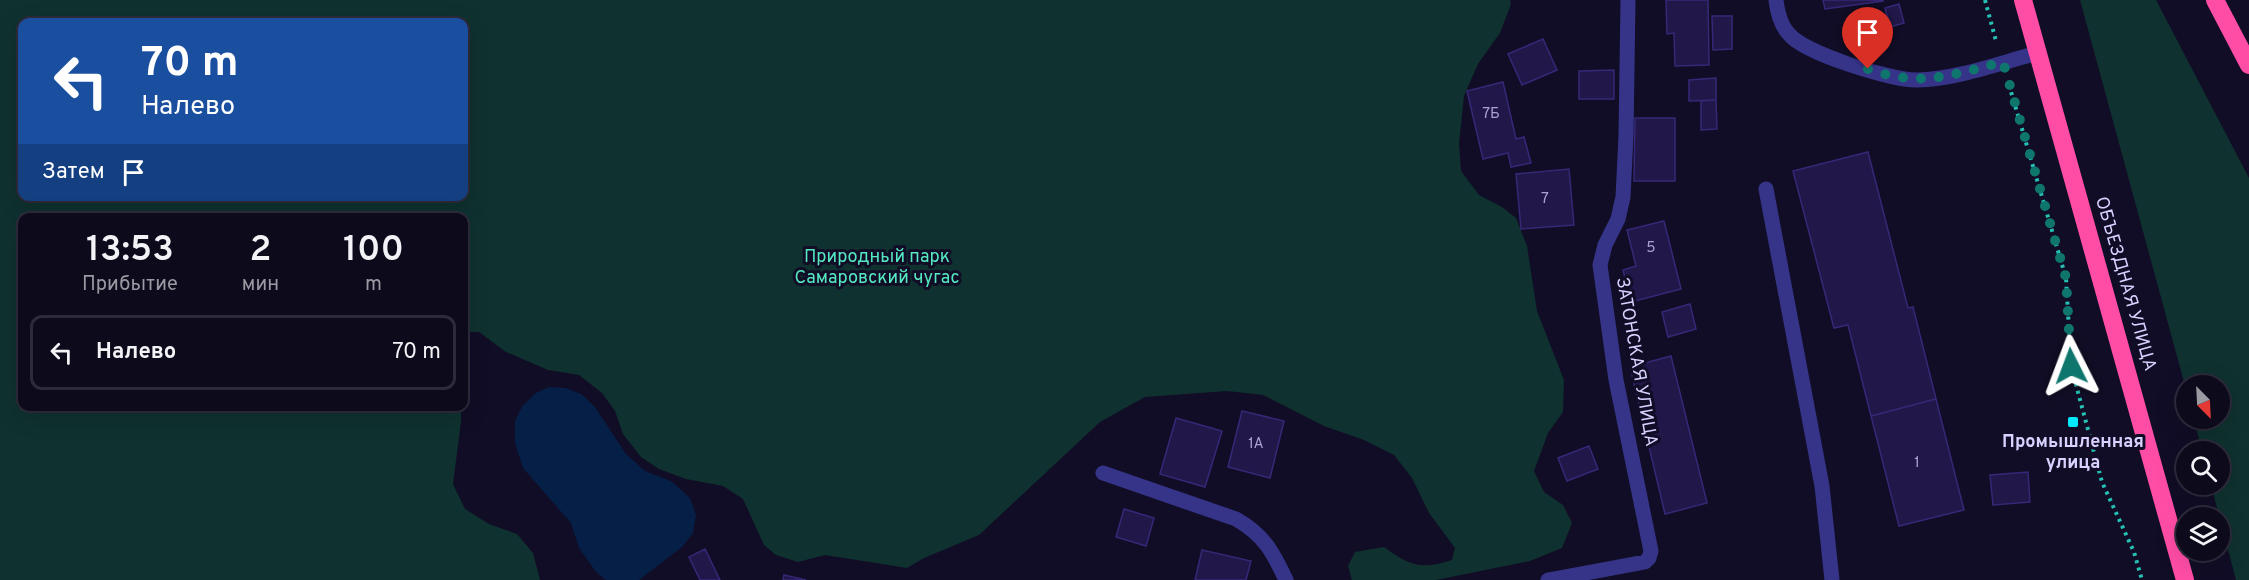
<!DOCTYPE html>
<html lang="ru">
<meta charset="utf-8">
<style>
:root{--surface:#0d0a1c;--page:#1b1829;--text:#f1f3f6;--muted:#9a9aa3;--line:#2d2b3b}
body{margin:0;font-family:Overpass,sans-serif;background:var(--page);color:var(--text);height:100vh;display:flex;flex-direction:column;font-size:22px;white-space:nowrap}
*{box-sizing:border-box;margin:0}
p{font-size:20px;color:var(--muted)}
.icon{flex:none;width:33px;height:33px;fill:none;stroke:currentColor;stroke-width:2;stroke-linecap:round;stroke-linejoin:round}
.map{position:relative;flex:1;overflow:hidden}
.sheet{position:absolute;left:18px;top:213px;width:450px;height:198px;display:flex;flex-direction:column;background:var(--surface);border-radius:12px;box-shadow:0 6px 24px #0002,0 0 0 2px var(--line)}
.sheet>*{flex:none}
.top-card{position:absolute;left:18px;top:18px;width:450px;height:183px;border-radius:12px;box-shadow:0 6px 24px #0002,0 0 0 2px var(--line);background:#1a4fa0;color:#fff;overflow:hidden}
.needle{width:39px;rotate:156deg}
.buttons{position:absolute;left:2176px;top:375px;display:grid;gap:12px}
.buttons a{display:grid;place-items:center;width:54px;height:54px;border-radius:50%;background:var(--surface);box-shadow:0 6px 24px #0002,0 0 0 2px var(--line);font-size:30px}
.pin{position:absolute;display:grid;place-items:center;width:51px;height:51px;color:#fff;margin:-62px -26px;border-radius:50% 50% 50% 0;rotate:-45deg;box-shadow:0 0 6px #0007}
.pin .icon{rotate:45deg}
.me{position:absolute;width:66px;margin:-33px;rotate:357deg;stroke-linejoin:round;filter:drop-shadow(0 0 4px #0008)}
.turn{display:flex;align-items:center;gap:21px;height:126px;padding:0 24px;font-size:27px}
.turn .icon{width:78px;height:78px;stroke-width:2.5}
.turn b{display:block;font-size:42px;line-height:51px}
.then{display:flex;align-items:center;height:57px;padding:0 24px;background:#0003;gap:12px;font-size:22px}
.eta{display:flex;justify-content:space-evenly;align-items:center;height:102px;text-align:center}
.eta b{font-size:36px;font-weight:600;line-height:42px}
ul{padding:0;list-style:none}
li{display:flex;align-items:center;gap:18px;height:75px;margin:0 12px 9px;padding:0 12px;border:3px solid var(--line);border-radius:12px}
li div{flex:1}
li b{display:block;font-size:22px}
li em{font-style:normal}
.map>svg:first-child{display:block}
.green{fill:#0f312f;fill-rule:evenodd}
.water{fill:#061f47}
.building{fill:#211749;stroke:#362877;stroke-width:1.5}
.lines{fill:none;stroke-linecap:round;stroke-linejoin:round}
.path{stroke:#25c1b4;stroke-width:4;stroke-dasharray:3 4.5;stroke-linecap:butt}
.minor{stroke:#363489;stroke-width:15}
.highway{stroke:#ff4da6;stroke-width:18}
.route{stroke:#0f766e;stroke-width:10;stroke-dasharray:0 18}
.poi-dot{fill:#00e9fd;stroke:#110d26;stroke-width:2}
.labels{text-anchor:middle;dominant-baseline:central;stroke-width:6;stroke-linejoin:round;paint-order:stroke}
.number-label{font-size:15px;fill:#aaa3d2}
.park-label{font-size:18px;fill:#54e9c1;stroke:#110d26}
.street-label{font-size:18px;fill:#d7d2ff;stroke:#110d26}
.poi-label{font-size:18px;font-weight:bold;fill:#d7d2ff;stroke:#110d26}
</style>
<div class="map">
<svg width="2249" height="580" viewBox="0 0 2249 580">
<rect width="100%" height="100%" fill="#110d26"/>
<!-- green -->
<path class="green" d="M0 0H1510L1511 4 1500 33 1478 64 1464 96 1459 144 1461 171 1479 195 1502 207 1516 218 1527 246 1537 311 1564 380 1563 412 1548 433 1534 471 1544 492 1563 505 1572 523 1562 548 1530 561 1436 580H1352L1348 566 1355 552 1384 547C1410 566 1421 570 1452 560L1455 548 1429 513 1412 478 1394 455 1364 440 1324 426 1263 395 1227 391 1145 397 1100 422 979 535 924 558 907 568 825 555 798 562 776 555 764 545 743 499 723 486 686 479 659 469 641 457 623 434 615 411 602 393 579 375 548 370 506 352 479 332H464V218H22V406L461 407V422L453 484 465 509 489 524 517 534 533 553 540 580H0ZM22 22H464V196H22Z
M2080 0H2156L2249 178V580H2236L2211 485 2220 484V452L2202 451 2194 419 2220 418V386H2187V393Z"/>
<!-- water -->
<path class="water" d="M549 387 566 388 581 394 595 407 626 454 645 471 671 481 690 498 696 515 693 533 682 547 639 580H606L597 573 579 548 571 523 523 468 515 443V421L523 405 536 393Z"/>
<!-- building -->
<path class="building" d="M1666 0H1708L1709 65 1675 66 1674 33 1667 34Z
M1823 0H1883V1L1825 9Z
M1899 4 1904 23 1890 27 1885 8Z
M1712 16H1732V49L1713 50Z
M1543 39 1557 70 1522 85 1508 54Z
M1614 70V99H1579V71Z
M1716 78V100L1689 101V80Z
M1503 82 1516 139 1524 137 1531 163 1511 167 1508 153 1483 159 1467 91Z
M1716 100 1717 129 1701 130V101Z
M1635 118H1675V181H1634Z
M1868 152 1908 308 1913 307 1936 399 1871 416 1848 325 1834 328 1793 171Z
M1569 169 1574 225 1521 229 1516 174Z
M1664 221 1681 289 1631 302 1623 270 1636 266 1627 230Z
M1690 304 1696 329 1668 337 1662 312Z
M1671 356 1707 503 1665 514 1630 367Z
M1936 399 1964 510 1899 526 1871 416Z
M1242 411 1284 421 1270 478 1228 467Z
M1176 418 1222 431 1205 487 1160 474Z
M1589 446 1598 469 1567 481 1558 458Z
M2028 472 2030 502 1993 505 1990 475Z
M1124 509 1154 518 1146 546 1116 537Z
M705 549 720 580H700L689 557Z
M1202 550 1251 561 1246 580H1195Z
M784 575 806 580H783Z"/>
<g class="lines">
<!-- path -->
<path class="path" d="M1985 0 1996 41
M2009 85 2066 278 2071 366 2102 482 2134 552 2142 580"/>
<!-- minor -->
<path class="minor" d="M1776 0C1777 11 1781 26 1789 34 1803 53 1893 81 1917 80 1958 79 1999 63 2038 53
M1766 189 1822 486 1832 580
M1103 473 1236 519C1264 535 1273 552 1286 580
M1548 580 1645 562 1649 558 1651 551 1616 380 1600 265 1605 245 1618 219 1623 197 1626 136 1628 0"/>
<!-- highway -->
<path class="highway" d="M2023 0 2185 580
M2215 0 2249 65"/>
</g>
<g class="lines">
<!-- route -->
<path class="route" d="M1868 69C1922 88 1950 75 2003 62L2066 278 2071 366"/>
</g>
<!-- markers -->
<rect class="poi-dot" x="2067" y="416" width="12" height="12" rx="3"/>
<g class="labels">
<!-- number labels -->
<g class="number-label">
<text x="1491" y="114">7Б</text>
<text x="1545" y="199">7</text>
<text x="1651" y="248">5</text>
<text x="1256" y="444">1А</text>
<text x="1917" y="463">1</text>
</g>
<!-- park labels -->
<g class="park-label">
<text x="877" y="257">Природный парк<tspan x="877" dy="21">Самаровский чугас</tspan></text>
</g>
<!-- street labels -->
<g class="street-label">
<text transform="translate(2125 284) rotate(74)">ОБЪЕЗДНАЯ УЛИЦА</text>
<text transform="translate(1636 362) rotate(80)">ЗАТОНСКАЯ УЛИЦА</text>
</g>
<!-- poi labels -->
<g class="poi-label">
<text x="2073" y="442">Промышленная<tspan x="2073" dy="21">улица</tspan></text>
</g>
</g>
</svg>
<div class="buttons">
<a><svg class="needle" viewBox="-14 -14 28 28"><path d="M0-13l5 13h-10z" fill="#e53935"/><path d="M0 13l5-13h-10z" fill="#9a9aa3"/></svg></a>
<a><svg class="icon" aria-label="search" viewBox="0 0 24 24"><circle cx="10" cy="10" r="6"/><path d="M15 15l6 6"/></svg></a>
<a><svg class="icon" aria-label="layers" viewBox="0 0 24 24"><path d="M12 4l9 5-9 5-9-5zM3 14l9 5 9-5"/></svg></a>
</div>
<div class="pin" style="left:1868px;top:69px;background:#d93025"><svg class="icon" aria-label="arrive" viewBox="0 0 24 24"><path d="M6 21V4h12l-3 4 3 4H6"/></svg></div>
<svg class="me" style="left:2071px;top:366px" viewBox="-20 -20 40 40"><path d="M0-17L14 15 0 8-14 15z" fill="#0f766e" stroke="#fff" stroke-width="4"/></svg>
<div class="top-card">
<div class="turn"><svg class="icon" aria-label="left" viewBox="0 0 24 24"><path d="M17 20v-9H6M10 6l-5 5 5 5"/></svg><div><b>70 m</b>Налево</div></div>
<div class="then">Затем<svg class="icon" aria-label="arrive" viewBox="0 0 24 24"><path d="M6 21V4h12l-3 4 3 4H6"/></svg></div>
</div>
<section class="sheet">
<div class="eta">
<div><b>13:53</b><p>Прибытие</p></div>
<div><b>2</b><p>мин</p></div>
<div><b>100</b><p>m</p></div>
</div>
<ul>
<li><svg class="icon" aria-label="left" viewBox="0 0 24 24"><path d="M17 20v-9H6M10 6l-5 5 5 5"/></svg><div><b>Налево</b></div><em>70 m</em></li>
</ul>
</section>
</div>
